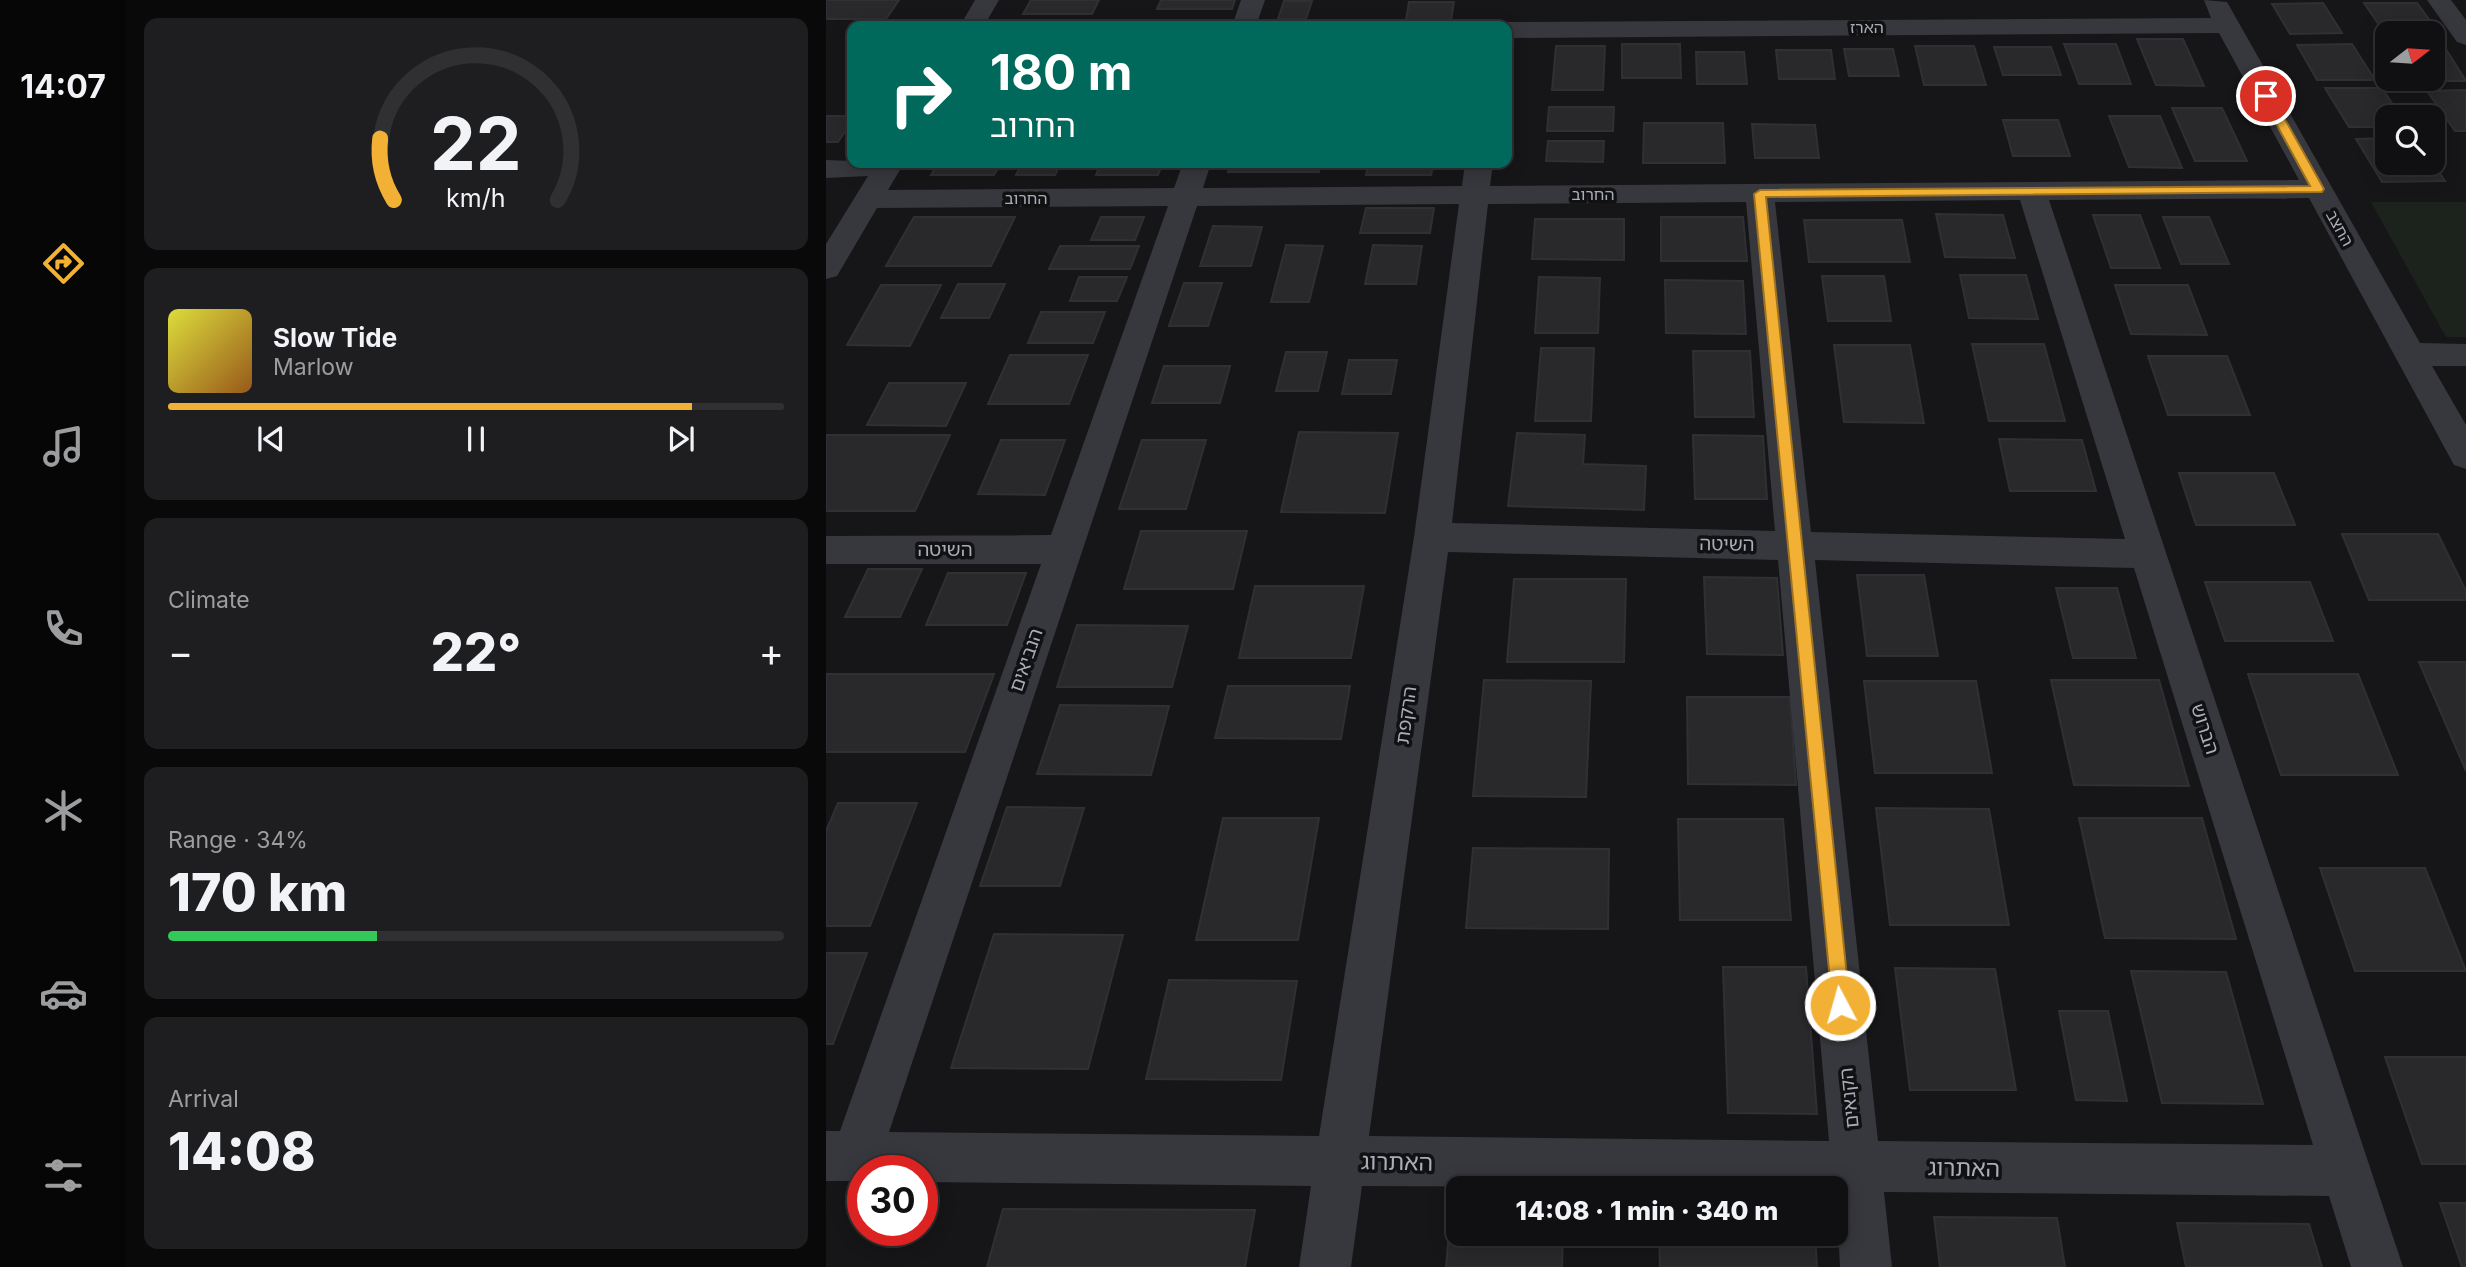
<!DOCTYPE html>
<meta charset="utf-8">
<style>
:root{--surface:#101012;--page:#1e1e20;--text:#f1f3f6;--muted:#9c9d9f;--line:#303032;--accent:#f2b134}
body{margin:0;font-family:Inter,"Noto Sans Hebrew",sans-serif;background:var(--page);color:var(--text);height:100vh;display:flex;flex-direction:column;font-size:26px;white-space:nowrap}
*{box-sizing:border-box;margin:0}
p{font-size:23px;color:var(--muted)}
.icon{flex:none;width:38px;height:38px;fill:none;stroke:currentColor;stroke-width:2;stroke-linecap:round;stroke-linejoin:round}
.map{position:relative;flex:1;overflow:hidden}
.drawer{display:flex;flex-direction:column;gap:18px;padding:18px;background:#09090a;width:700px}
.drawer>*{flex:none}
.guide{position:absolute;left:21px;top:21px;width:665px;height:147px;border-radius:14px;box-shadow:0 4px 18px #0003,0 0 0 2px var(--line);background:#00695c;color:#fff;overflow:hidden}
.needle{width:46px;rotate:73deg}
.buttons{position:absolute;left:1549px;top:21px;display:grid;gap:14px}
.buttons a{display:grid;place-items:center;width:70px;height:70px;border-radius:14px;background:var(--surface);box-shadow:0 4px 18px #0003,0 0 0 2px var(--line);font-size:35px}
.speed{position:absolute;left:21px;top:1155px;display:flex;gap:14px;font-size:35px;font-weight:700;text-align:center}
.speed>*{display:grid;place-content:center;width:91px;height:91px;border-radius:50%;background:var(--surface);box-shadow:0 4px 18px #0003,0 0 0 2px var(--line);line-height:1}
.speed .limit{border:10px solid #d22;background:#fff;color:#111}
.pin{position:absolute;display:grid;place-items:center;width:60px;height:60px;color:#fff;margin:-30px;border:4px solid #fff;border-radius:50%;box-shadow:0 2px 7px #0007}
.me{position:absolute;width:77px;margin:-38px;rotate:354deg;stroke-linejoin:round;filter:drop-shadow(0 0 5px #0008)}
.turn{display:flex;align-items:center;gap:24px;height:147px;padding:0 28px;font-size:32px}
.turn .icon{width:91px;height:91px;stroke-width:2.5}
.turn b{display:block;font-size:49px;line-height:60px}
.big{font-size:52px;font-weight:800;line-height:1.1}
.drawer .tile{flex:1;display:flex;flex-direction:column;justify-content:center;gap:10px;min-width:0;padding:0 24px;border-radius:14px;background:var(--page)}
.drawer .dial{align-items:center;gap:0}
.dial svg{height:182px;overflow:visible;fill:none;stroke:var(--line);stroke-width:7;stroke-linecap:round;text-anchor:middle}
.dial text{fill:var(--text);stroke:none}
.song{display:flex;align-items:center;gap:21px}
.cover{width:84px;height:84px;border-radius:10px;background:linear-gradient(135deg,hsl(60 70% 55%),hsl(30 70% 35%))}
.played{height:7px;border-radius:4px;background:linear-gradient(90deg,var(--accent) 85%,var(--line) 85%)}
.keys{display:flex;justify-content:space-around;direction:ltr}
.heat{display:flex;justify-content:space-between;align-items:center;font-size:38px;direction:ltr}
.charge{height:10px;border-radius:5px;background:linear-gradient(90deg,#34c759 34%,var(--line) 0)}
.trip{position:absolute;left:620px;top:1176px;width:402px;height:70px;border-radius:14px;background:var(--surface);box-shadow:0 4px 18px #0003,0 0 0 2px var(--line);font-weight:800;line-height:70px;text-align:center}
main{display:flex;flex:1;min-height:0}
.tabs{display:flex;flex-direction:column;width:126px;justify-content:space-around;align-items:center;background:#060607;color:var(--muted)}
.tabs .icon{width:49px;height:49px}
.tabs .active{color:var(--accent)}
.tabs b{font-size:32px;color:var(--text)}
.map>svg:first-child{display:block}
</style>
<main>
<nav class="tabs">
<b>14:07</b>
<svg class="icon active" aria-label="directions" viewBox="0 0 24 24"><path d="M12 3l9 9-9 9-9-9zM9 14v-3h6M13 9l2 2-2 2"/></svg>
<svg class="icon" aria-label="music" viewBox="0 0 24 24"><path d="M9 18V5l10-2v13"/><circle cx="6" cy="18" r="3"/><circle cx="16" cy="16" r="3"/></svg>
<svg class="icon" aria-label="phone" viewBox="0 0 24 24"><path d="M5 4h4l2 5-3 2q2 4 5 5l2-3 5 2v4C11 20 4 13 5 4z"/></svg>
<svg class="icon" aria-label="climate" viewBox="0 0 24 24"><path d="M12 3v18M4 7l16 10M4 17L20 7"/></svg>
<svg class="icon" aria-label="car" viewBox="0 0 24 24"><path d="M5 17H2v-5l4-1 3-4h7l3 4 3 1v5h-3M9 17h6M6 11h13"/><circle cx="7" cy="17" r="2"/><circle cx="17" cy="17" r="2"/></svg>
<svg class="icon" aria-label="filters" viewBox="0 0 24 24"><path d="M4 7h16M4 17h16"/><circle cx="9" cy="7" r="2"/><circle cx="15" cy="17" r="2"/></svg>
</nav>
<section class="drawer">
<div class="tile dial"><svg viewBox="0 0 100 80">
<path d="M14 69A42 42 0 1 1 86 69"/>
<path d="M14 69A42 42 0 0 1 8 42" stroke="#f2b134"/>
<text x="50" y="56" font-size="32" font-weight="700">22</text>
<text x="50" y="72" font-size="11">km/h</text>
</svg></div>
<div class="tile">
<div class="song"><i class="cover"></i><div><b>Slow Tide</b><p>Marlow</p></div></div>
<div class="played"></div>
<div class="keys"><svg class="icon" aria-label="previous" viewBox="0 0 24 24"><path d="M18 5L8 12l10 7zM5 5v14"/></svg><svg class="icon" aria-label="pause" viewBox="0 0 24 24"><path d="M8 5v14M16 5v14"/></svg><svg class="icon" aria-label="next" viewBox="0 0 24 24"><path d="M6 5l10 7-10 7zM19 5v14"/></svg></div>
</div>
<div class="tile"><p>Climate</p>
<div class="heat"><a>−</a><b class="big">22°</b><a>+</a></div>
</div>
<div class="tile"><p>Range · 34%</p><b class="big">170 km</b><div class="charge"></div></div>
<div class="tile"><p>Arrival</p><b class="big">14:08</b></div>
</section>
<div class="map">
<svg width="1640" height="1267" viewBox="0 0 1640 1267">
<rect width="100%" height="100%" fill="#161618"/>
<path fill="#1c231d" d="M1545,202H1640V337H1620Z"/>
<path fill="#29292c" stroke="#303034" stroke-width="2" d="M0,0H73L60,19H0Z
M205,0H273L266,14H197Z
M335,0H409L406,9H331Z
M458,1H486L480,19H452Z
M583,2H628L625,20H580Z
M1497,3L1516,33L1464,34L1446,4Z
M1538,3H1591L1614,34L1560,35Z
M324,23H391L390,26H323Z
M1311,39H1357L1378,86L1330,85Z
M796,44H854L855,78H796Z
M1238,44H1290L1305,84H1253Z
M1526,44L1549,80H1491L1471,45Z
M730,46H779L777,90H726Z
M1089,46H1148L1160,85H1098Z
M1618,46L1640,81H1590L1588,79H1606V47Z
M1168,47H1225L1235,75H1177Z
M1018,49H1067L1073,76H1023Z
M950,50H1005L1009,79H953Z
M870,52H918L921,84H871Z
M1499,88H1556L1575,117H1561V127H1523Z
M1640,90V131H1629L1601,91Z
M723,107H788L787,131H721Z
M1346,108H1396L1421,161H1369Z
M0,116H26V121L12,142H0Z
M1283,116H1334L1356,168L1303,167Z
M1177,120H1232L1244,156H1187Z
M818,123H897L899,163H817Z
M926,124L989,125L993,158H929Z
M1561,138V163L1606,161L1619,181L1556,182L1530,139Z
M722,141H778L777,162L720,161Z
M112,163H175L168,175H105Z
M196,163H235L229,175H190Z
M275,163H337L332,175H270Z
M405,163H495L493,172H402Z
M543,163H608L605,175H540Z
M540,208H608L604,233H534Z
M1110,214L1177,215L1189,258L1119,257Z
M1267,215H1314L1334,268H1285Z
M88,217H189L165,266H60Z
M275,217H318L309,240H265Z
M835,217H917L921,261H835Z
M1337,217H1383L1403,264H1355Z
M709,219H798V260L706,259Z
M978,220H1076L1084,262H983Z
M387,226L436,227L425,266H374Z
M460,245L497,246L483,302H445Z
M547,245L596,246L590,284H539Z
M234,246H313L304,269H223Z
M1134,275H1200L1212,319L1143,318Z
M996,276H1058L1065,321H1002Z
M253,277H301L291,301H244Z
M713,277L774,278L772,333H709Z
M839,280L917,281L920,334L840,333Z
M358,283H396L382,326H343Z
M132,284H179L163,318H115Z
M55,285H115L84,346L21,345Z
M1289,285H1362L1381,335L1305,334Z
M215,312H279L267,343H202Z
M1146,344H1218L1239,421H1163Z
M1008,345H1084L1098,423L1018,422Z
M715,348H768L765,421H709Z
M867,351H924L928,417H869Z
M460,352H501L492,391H450Z
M184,355H262L243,404H162Z
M1322,356H1401L1424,415H1342Z
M523,360H571L565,394H516Z
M338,366H404L394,403H326Z
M63,383H140L120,426L41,425Z
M473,432L572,433L559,513L455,512Z
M691,433L759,435L757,464L820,466L818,510L682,506Z
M0,435H124L89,511H0Z
M867,435L937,436L941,499H869Z
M1173,439L1256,440L1270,491H1184Z
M175,440H239L219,495L152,494Z
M316,440H380L360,509H293Z
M1353,473H1448L1469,525H1370Z
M315,531H421L407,589H298Z
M1516,534H1612L1640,591V600H1543Z
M42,569H96L74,617H19Z
M122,573H200L181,625H100Z
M1031,575H1098L1112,656H1041Z
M878,577L951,578L957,655L881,654Z
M688,579H800L798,662H681Z
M1379,582H1484L1507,641H1399Z
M429,586H538L525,658H413Z
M1230,588H1291L1310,658H1247Z
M251,625L362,626L346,687H231Z
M1593,662H1640V771Z
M0,674H168L139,752H0Z
M1422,674H1532L1572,775H1455Z
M658,680L765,681L760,797L647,796Z
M1225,680H1333L1363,786L1248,785Z
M1038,681H1150L1166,773H1049Z
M402,686H524L515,739L389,738Z
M861,697H964L970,785L862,784Z
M234,705L343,706L325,775L211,774Z
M12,803H91L44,926H0V831Z
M181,807L258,808L234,886H154Z
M1050,808L1163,809L1183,925H1064Z
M397,818H493L472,940H370Z
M1253,818H1376L1410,939L1279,938Z
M852,819H957L965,920H854Z
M647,848L783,849L782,929L640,928Z
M1494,868H1599L1640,971H1529Z
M168,934L297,935L262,1069L125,1068Z
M0,953H41L7,1044H0Z
M897,967H980L991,1114L902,1113Z
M1069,968L1169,969L1190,1090H1084Z
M1305,971L1400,972L1437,1104L1336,1103Z
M343,980L471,981L455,1080L320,1079Z
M1233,1011H1282L1301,1101L1250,1100Z
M1559,1057H1640V1164H1596Z
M1614,1203H1640V1267H1636Z
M177,1209L429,1210L419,1267H161Z
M1108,1217L1231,1218L1239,1267H1114Z
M624,1221H632V1234H737L736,1267H620Z
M1351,1223L1483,1224L1496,1267H1360Z
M833,1234H989L991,1267H834Z"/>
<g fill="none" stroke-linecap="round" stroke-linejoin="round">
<path fill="#37383d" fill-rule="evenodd" d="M149,0H173L158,26H134Z
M415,0H439L430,26H406Z
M1378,0L1401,2L1594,343L1640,344V366H1606L1640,425V469L1628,465L1483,198L1223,200L1577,1267H1525L1503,1196L1058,1192L1066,1267H1014L1010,1188L536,1186L525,1267H473L485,1186L96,1182V1171H37V1181H0V1131H14L215,564H0V536L225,535L342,206L51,208L11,276L0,279V244L42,176L0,178V160L78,163L62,190L348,188L357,163H385L377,188L636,186L639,163H667L664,186L1473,180L1393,33L681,38V26H671L681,22L1385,18ZM1194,200L1299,539L985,532L949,202ZM920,202L949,531L626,523L662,204ZM633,204L588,537L493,1136L63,1132L371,206ZM622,552L952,560L1003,1141L543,1136ZM989,560L1308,568L1487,1145L1052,1141Z
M1601,0H1625L1640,20V45L1631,42Z"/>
</g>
<path fill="#f2b134" stroke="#9d7322" stroke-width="2" d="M1437,93L1446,96L1498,189L1496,192L940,197L1024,1005L1021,1012L1014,1015L1007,1012L928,194L934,190L1484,186L1435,96Z"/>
<g text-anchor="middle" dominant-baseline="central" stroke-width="7" stroke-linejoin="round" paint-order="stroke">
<g font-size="16" fill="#a8adb8" stroke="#111113">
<text x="1041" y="27">הארז</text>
<text x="767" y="194">החרוב</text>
<text x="200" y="198">החרוב</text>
<text transform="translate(1514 228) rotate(61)">החצב</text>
</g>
<g font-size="19" fill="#a8adb8" stroke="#111113">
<text transform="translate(901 544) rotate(1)">השיטה</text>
<text x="119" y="549">השיטה</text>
<text transform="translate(200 660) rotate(-71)">הנביאים</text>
<text transform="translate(580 715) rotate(-82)">הרקפת</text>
<text transform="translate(1379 729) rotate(72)">הברוש</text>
<text transform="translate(1023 1098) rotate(-96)">הקנאים</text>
</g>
<g font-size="23" fill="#a8adb8" stroke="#111113">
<text transform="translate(571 1162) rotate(1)">האתרוג</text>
<text transform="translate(1138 1168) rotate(1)">האתרוג</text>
</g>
</g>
</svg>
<div class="buttons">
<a><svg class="needle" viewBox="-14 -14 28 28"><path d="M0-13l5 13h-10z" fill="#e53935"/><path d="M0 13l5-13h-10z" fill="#9c9d9f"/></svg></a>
<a><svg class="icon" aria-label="search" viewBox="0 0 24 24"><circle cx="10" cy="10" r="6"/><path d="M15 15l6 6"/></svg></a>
</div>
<div class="speed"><div class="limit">30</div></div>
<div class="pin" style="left:1440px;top:96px;background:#d93025"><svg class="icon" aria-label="arrive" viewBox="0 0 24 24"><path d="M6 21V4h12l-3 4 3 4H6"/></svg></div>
<svg class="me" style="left:1014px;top:1005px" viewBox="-20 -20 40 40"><circle r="17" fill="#f2b134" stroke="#fff" stroke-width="3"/><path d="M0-11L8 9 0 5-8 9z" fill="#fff"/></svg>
<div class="trip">14:08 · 1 min · 340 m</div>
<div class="guide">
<div class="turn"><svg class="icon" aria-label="right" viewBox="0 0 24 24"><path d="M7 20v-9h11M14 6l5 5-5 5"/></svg><div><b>180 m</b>החרוב</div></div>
</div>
</div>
</main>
